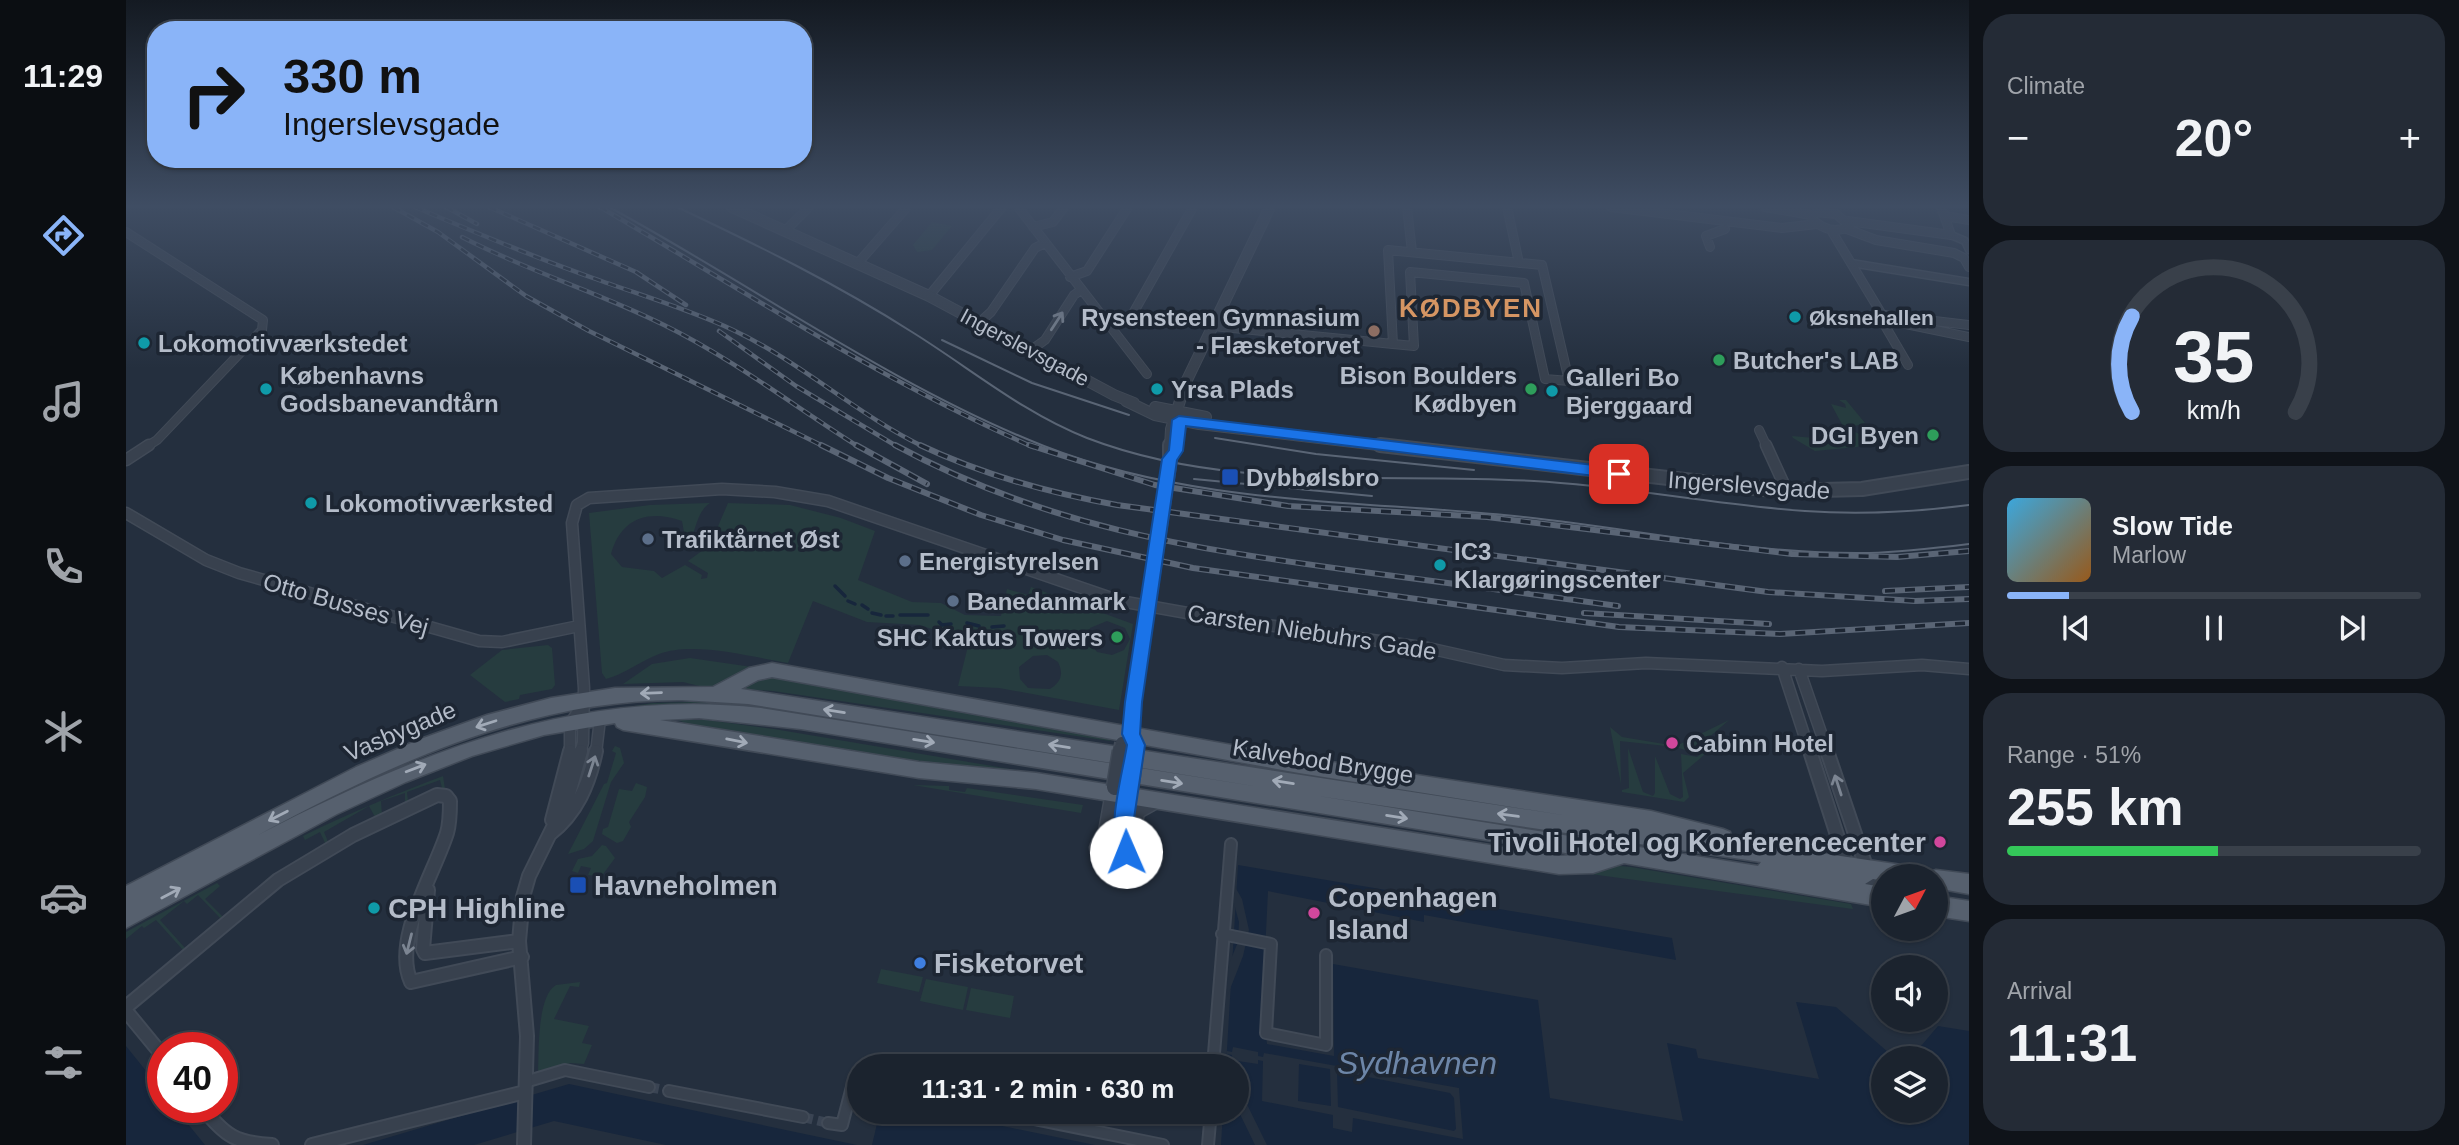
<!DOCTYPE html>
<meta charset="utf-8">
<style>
:root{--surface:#1b232e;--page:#242b36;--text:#f1f3f6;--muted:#a0a4aa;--line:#39404a;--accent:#8ab4f8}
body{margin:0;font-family:Helvetica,sans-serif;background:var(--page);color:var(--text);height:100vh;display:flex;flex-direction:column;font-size:26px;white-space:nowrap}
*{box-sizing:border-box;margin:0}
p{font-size:23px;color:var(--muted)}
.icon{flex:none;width:38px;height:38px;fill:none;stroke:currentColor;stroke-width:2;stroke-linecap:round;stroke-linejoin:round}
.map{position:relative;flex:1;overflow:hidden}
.sheet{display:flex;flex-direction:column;gap:14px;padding:14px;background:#0f1319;width:490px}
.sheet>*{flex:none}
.guide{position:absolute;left:21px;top:21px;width:665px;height:147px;border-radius:28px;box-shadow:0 2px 5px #0004,0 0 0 2px var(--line);background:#8ab4f8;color:#111;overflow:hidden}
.needle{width:46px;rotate:49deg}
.fabs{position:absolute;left:1745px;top:864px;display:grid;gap:14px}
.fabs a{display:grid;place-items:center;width:77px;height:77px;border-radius:50%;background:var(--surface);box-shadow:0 2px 5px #0004,0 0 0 2px var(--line);font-size:35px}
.speed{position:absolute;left:21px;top:1032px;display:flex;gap:14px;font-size:35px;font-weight:700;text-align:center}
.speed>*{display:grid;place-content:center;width:91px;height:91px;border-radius:50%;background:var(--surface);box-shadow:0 2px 5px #0004,0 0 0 2px var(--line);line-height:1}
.speed .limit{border:10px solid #d22;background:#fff;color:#111}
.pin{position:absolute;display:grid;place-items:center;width:60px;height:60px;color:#fff;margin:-30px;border-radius:14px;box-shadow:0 4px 10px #0006}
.me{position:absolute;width:77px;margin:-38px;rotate:359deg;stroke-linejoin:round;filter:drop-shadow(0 0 5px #0008)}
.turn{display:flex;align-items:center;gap:24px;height:147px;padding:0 21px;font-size:32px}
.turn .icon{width:91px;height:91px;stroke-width:2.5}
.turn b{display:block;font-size:49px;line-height:60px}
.big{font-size:52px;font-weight:700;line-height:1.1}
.sheet .widget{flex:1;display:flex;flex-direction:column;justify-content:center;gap:10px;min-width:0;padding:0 24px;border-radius:28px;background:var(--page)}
.sheet .dial{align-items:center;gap:0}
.dial svg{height:182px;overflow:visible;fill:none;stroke:var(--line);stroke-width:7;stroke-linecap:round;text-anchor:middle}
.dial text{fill:var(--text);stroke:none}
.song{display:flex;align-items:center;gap:21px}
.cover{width:84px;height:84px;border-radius:10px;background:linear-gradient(135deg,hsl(200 70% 55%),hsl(30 70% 35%))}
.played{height:7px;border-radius:4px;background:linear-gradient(90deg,var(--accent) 15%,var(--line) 15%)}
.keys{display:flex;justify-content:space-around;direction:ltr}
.heat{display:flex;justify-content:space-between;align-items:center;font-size:38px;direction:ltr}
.charge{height:10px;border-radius:5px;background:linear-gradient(90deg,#34c759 51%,var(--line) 0)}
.trip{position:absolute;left:721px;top:1054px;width:402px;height:70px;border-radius:35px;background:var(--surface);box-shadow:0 2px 5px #0004,0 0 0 2px var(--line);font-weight:700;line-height:70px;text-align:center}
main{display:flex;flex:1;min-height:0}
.dock{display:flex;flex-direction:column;width:126px;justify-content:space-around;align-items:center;background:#0b0e12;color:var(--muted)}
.dock .icon{width:49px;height:49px}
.dock .on{color:var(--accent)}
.dock b{font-size:32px;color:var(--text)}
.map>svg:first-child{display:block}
</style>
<main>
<nav class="dock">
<b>11:29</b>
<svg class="icon on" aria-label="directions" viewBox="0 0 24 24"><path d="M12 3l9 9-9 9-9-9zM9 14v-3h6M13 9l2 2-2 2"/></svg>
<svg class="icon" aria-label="music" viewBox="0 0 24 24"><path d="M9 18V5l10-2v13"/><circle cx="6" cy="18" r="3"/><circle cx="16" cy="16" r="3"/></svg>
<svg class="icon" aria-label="phone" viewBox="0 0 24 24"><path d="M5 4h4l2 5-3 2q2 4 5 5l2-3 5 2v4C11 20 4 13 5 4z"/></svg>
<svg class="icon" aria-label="climate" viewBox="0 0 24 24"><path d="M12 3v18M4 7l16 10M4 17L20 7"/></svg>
<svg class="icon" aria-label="car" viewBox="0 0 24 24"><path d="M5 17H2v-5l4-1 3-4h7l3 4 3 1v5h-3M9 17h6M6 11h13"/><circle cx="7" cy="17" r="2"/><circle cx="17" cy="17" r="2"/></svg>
<svg class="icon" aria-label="filters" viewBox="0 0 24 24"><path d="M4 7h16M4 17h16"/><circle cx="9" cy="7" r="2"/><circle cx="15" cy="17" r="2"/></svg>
</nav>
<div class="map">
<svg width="1843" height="1145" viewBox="0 0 1843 1145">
<rect width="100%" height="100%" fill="#242f3e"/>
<path fill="#263c3f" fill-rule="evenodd" d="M806,222L826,226L806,250L791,252L787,245Z
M1713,400H1720L1739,423L1722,428L1733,434L1738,443L1731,447L1689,451L1667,438L1666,436L1688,438L1690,443L1696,444L1695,439L1725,441L1705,404L1720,408L1719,404Z
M584,503C568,514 572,533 560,544L556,521C522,509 495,518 485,554L496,567L528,571L536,578L559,565L576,575L575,579L581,578L582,573L562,561L584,545L602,503L664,505L715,518L749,531L732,580L786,602L815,603L839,615L875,616L881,589L902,595L905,587L1007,624L993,710L873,688L832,686L843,642L794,625L741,622L687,601L662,663C625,657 568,641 533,654C514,661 499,674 480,679L476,673L463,513L524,505ZM981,621L999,628L1004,639L998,650L986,655L971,652L961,639L964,628ZM921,655L932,662C938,674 935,682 924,689L902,688L894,679L893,667L907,656Z
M422,645L426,648L429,685L426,689L394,695L393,699L379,702L344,675L376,650Z
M564,658L633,668L590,687L581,688L557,682L497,684L526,664Z
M640,675L913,726L985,736L984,741L647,691L614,689Z
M603,701L842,739V742L488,709L527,703Z
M552,720H581L648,729L890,770L813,767L569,727Z
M1603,720L1566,752L1549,747L1494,741L1495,784L1484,727L1496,737L1550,746Z
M1592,740L1600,741L1608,748L1591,744L1557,773L1563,797L1558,802L1496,792V790L1503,788L1502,748L1517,792L1527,796L1529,793V756L1544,794L1554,799L1557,797L1555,754L1571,757Z
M489,746L494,748L498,763L485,782L467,841L458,849L442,854L478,784L481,783L490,753L486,751Z
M317,776L319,789L306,794L316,788L314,780L281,792L282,801L292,799L270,807L279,802V793L255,801L256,815L233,827L249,817L243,806L198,832L203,844L200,845L194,832L179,840L177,836C223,813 270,794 317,776Z
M510,783L521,787L519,797L503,822L505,827L497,841L491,843L476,834L477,829L482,827L493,789L506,791Z
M787,785L823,786V790L839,792L841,788L957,805L955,813Z
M476,845L480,846L489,858L475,877L462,875L465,868L455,866L452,873L446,871L452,859L466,856Z
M1483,865L1505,867L1725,904L1727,909L1449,872Z
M91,883L94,886L79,899L97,917L108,910L86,929L95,919L72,895L61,904L58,901L34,920L59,948L72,941L48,960L57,950L30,920L18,928L16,926L0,939V932Z
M755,969L797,977L793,992L751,983Z
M800,979L842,987L837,1010L794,1001Z
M454,982L453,987L444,986L428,1019L463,1026L456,1043L466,1045L458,1064L445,1063L412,1072C413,1051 411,996 430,985Z
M845,988L888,996L884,1018L840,1010Z"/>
<path fill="#17263c" d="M1112,865L1546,938L1550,960L1298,915V922L1142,891L1135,1034L1140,1036L1141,1044L1208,1056L1207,964L1412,1000L1424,1098L1557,1121L1541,1043L1570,1049L1572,1058L1693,1079L1670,1002L1710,1007L1770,1059H1757V1111H1810V1059H1784L1812,1026L1843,1031V1145H1095L1097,1111H1111V1066H1100Z
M0,1046L37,1092V1108H49L79,1145H0Z
M443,1084L731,1145H540L428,1121L348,1145H237Z
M754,1111H803L969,1145H746Z"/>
<path fill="#242f3e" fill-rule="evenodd" d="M1108,885L1116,899L1123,930L1117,956L1101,997L1103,964L1112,942L1113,922L1107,900Z
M1107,1047L1132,1052V1056L1137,1057L1138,1053L1333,1088L1337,1139L1227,1118L1226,1132L1207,1128V1115L1136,1101L1137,1061L1132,1060V1064L1105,1060L1106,1055L1101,1054V1051L1106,1052ZM1173,1064L1204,1069L1205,1106L1172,1101ZM1211,1071L1324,1093L1328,1098L1330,1129L1328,1131L1212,1107Z
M1111,1084L1136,1135L1141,1145H1129L1111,1108Z"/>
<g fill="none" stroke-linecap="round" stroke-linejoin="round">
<path stroke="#17263c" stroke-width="3.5" d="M709,586L719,596
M722,601L729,604
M736,605L742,609
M746,613L755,615
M774,615H802
M760,616H767
M813,622L816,625L825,624
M841,623L853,626
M866,627L878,626"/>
<path stroke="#3a4453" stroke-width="10" stroke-dasharray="10 5" stroke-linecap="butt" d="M523,1087L543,1091
M677,1117L702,1123"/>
<defs>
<path id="pedestrian-far1" d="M1825,235L1839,241L1843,250
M1725,263L1843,282"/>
<path id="pedestrian" d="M1096,934L1145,944L1140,1033L1200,1045V955
M1087,1066L1105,844
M399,1082L439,1070L523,1087
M543,1091L677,1117
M869,1111L1037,1145
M702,1123L716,1125L727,1083L733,1084
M1082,1145L1085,1111"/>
<path id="minor-far2" d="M892,207L1021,374
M1281,207L1286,252
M1381,207L1393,263
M1485,207L1656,228L1691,224
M1639,207L1685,215
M1690,212L1710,214L1724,226C1710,234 1696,229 1685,218Z
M1819,216L1843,220
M1722,221L1825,235L1815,207
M907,227L927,222L938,207
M1721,229L1750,240L1828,253L1838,258L1843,267
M1705,230L1755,313L1775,323L1843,337
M659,231L683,207
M0,232L137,320L136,330L31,440L20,447
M1584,247L1580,236L1599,229
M1262,250L1416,265L1443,381L1419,379L1398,283L1284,272L1288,346L1267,344Z
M732,263L781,207
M944,277L961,271L1002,207
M803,296L876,207
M1758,315L1843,325
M1761,317L1758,324L1782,365
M853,323L865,312L909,248L919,243
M981,324L1005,317L1067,207
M1087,326L1267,344
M905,350L919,340L948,295L955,290
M1633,430L1641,447"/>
<path id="minor-far1" d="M1640,445L1661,491
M0,460L23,445
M0,513L80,560L113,573L353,641L376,642L453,626
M1656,667L1684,753
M1673,669L1702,753
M444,753V724L458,702
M454,753L457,743L458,688L446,523L451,505L463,498L596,489L649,492L702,501L994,601L1078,616L1302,648L1378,665L1436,668L1520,663L1696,671L1796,665L1843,669
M470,753L474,719"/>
<path id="minor" d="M1684,751L1721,866
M1701,751L1750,896
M426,820L444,751
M424,834C451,813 463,784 470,751
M302,890L297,949L299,953L393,941
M0,1007L152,880L227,835L311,795L320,796L324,801C324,812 324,823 321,833C308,874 266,940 285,982L396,957
M0,1011L37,1056
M77,1108C99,1136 110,1143 146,1145
M186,1145L399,1092
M398,1145L401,1036L393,941L397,897L403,876L442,797L455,751"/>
<path id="tertiary-far2" d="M606,207L803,296L988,395L1008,403
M1000,401L1029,415L1073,424L1269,447
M1029,407L1080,417
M1044,447L1045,429L1060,382L1144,207"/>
<path id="tertiary-far1" d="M1254,445L1655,491L1736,489L1843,472
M1044,459V445
M1008,702L1005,734L1008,742"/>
<path id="tertiary" d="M989,787L981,832L972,848L975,859L985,865L995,864C999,858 1001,802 1003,789
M1005,845L1010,811L1028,801"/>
<path id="primary" d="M646,663L1173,757L1525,811L1597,829L1604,832L1606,840L1796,868L1804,872L1810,870L1843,874V894L1810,888V877H1757V881L1747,879L1739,884L1757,887V907L1498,863L1467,873L1433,874L910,789L793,778L497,730L491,727L489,723L418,735L346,756L280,782L211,814L0,928V907L3,906L0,907V886L230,767L292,740L361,715L425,698L489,688L587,687L623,668ZM646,677L1173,773L1443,816L615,689L632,680ZM556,700L622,704L1134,787L635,708C448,688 294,752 132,835C265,764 402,699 556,700ZM573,718L675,729L1452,855L1433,856L910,773L793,762L534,720ZM1192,796L1635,862L1632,866Z
M1810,896L1843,901V921L1810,916Z"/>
</defs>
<use href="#pedestrian-far1" stroke="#414a57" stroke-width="9"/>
<use href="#pedestrian" stroke="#414a57" stroke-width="14"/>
<use href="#minor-far2" stroke="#414a57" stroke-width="10"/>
<use href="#minor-far1" stroke="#414a57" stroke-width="13"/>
<use href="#minor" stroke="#414a57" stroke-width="16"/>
<use href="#tertiary-far2" stroke="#414a57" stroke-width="12"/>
<use href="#tertiary-far1" stroke="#414a57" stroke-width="16"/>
<use href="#tertiary" stroke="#414a57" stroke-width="19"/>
<use href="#primary" stroke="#414a57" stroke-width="3"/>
<use href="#pedestrian-far1" stroke="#38414e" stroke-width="6"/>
<use href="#pedestrian" stroke="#38414e" stroke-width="10"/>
<use href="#minor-far2" stroke="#38414e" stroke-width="8"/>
<use href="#minor-far1" stroke="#38414e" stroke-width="10"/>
<use href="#minor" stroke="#38414e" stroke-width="12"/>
<use href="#tertiary-far2" stroke="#38414e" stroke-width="10"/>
<use href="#tertiary-far1" stroke="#38414e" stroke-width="12"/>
<use href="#tertiary" stroke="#38414e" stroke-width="16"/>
<use href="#primary" fill="#56606e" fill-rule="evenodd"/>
<path stroke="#5a6575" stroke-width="2" d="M483,207C625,284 768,387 918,446C1065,504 1223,500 1378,515C1499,526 1620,555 1743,553C1776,552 1810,548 1843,544
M551,207C631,245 711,284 786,332C844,368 897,413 961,438C1104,493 1259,472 1408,481C1499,486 1588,505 1679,511C1734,515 1789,512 1843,505
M816,340L906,383L1003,415
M1089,438L1190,454L1348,470
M1068,479L1246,496"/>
<defs>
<path id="rail-far1" d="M267,207L312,232L400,296L463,331L699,447
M289,207C348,232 407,257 467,278C514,295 562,309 607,330C675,362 730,414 798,447
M320,207L351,224
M363,207L510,272L560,305
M474,207C616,290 756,381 907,447
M336,237C401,271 472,292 538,325C607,359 668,406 733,447
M593,331L670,386L772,447"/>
<path id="rail" d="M695,445L762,478L855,515L937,540L1067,568L1493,627L1654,634L1843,623
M730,445L801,484
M769,445C921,527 1061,548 1230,571C1317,582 1405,594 1492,606
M794,445C857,475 923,493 991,505L1642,592L1789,601L1843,599
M903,445L1029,485L1162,506L1361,517L1666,554L1771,557L1843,551
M1759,591L1843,587
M1458,613L1643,624"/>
</defs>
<use href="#rail-far1" stroke="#5a6575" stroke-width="4.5"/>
<use href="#rail" stroke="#5a6575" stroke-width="6"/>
<use href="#rail-far1" stroke="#1d2633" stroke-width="2.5" stroke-dasharray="8" stroke-linecap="butt"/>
<use href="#rail" stroke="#1d2633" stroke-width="3.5" stroke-dasharray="10" stroke-linecap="butt"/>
<defs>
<path id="tertiary-bridge-far1" d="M1008,702L1044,459
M994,753L996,743
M1009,753L1010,745"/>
<path id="tertiary-bridge" d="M989,787L995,751
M1004,789L1009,751"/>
</defs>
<use href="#tertiary-bridge-far1" stroke="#414a57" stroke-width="16" stroke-linecap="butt"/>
<use href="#tertiary-bridge" stroke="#414a57" stroke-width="19" stroke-linecap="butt"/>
<use href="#tertiary-bridge-far1" stroke="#38414e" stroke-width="12"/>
<use href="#tertiary-bridge" stroke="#38414e" stroke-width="16"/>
</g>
<defs><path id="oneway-shaft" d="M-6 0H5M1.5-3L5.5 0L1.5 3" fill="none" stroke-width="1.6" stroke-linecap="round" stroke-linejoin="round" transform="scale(1.75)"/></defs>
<g stroke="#7c8592">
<use href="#oneway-shaft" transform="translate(931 321) rotate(-57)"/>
<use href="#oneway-shaft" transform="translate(466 766) rotate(-72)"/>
<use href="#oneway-shaft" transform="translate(1712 785) rotate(-108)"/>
<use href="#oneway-shaft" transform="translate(283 944) rotate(104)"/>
</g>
<g stroke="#a1aab7">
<use href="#oneway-shaft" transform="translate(525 693) rotate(178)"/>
<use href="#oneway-shaft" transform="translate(708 711) rotate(-171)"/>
<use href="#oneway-shaft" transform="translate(360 724) rotate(162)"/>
<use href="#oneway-shaft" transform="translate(611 741) rotate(11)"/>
<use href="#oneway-shaft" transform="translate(798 741) rotate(9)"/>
<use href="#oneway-shaft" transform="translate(933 746) rotate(-171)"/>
<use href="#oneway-shaft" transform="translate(290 768) rotate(-21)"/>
<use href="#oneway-shaft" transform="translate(1046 782) rotate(9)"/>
<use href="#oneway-shaft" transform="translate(1157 782) rotate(-171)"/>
<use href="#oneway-shaft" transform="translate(1382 815) rotate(-172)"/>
<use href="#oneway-shaft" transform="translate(152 816) rotate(153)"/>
<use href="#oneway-shaft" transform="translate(1271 817) rotate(9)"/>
<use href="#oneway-shaft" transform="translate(45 893) rotate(-28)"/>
</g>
<linearGradient id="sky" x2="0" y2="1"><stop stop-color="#141a22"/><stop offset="0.56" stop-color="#3f4d63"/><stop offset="1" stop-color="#3f4d63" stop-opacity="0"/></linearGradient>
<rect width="1843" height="368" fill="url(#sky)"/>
<path fill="#1a73e8" stroke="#114b97" stroke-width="2" d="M1053,416L1493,468L1500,474L1493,479L1060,426L1057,451L1051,460L1016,702L1014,734L1019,745L1007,825L1009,852L1007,858L1000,861L993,858C980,830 996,776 1001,745L996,734L999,702L1036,459L1043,450L1046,420Z"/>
<g fill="#0f9aa8" stroke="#1d2633" stroke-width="2.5">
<circle cx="1669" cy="317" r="7"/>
<circle cx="18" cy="343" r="7"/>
<circle cx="140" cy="389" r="7"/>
<circle cx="1031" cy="389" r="7"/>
<circle cx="1426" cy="391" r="7"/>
<circle cx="185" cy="503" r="7"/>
<circle cx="1314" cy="565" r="7"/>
<circle cx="248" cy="908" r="7"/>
</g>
<circle fill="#8d6e63" stroke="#1d2633" stroke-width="2.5" cx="1248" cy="331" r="7"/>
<g fill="#2e9e5b" stroke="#1d2633" stroke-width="2.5">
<circle cx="1593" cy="360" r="7"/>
<circle cx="1405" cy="389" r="7"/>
<circle cx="1807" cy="435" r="7"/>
<circle cx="991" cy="637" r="7"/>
</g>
<g fill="#1a4fb4" stroke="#1d2633" stroke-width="2.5">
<rect x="1095" y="468" width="18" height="18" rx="3.5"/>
<rect x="443" y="876" width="18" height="18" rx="3.5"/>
</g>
<g fill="#5c6f8a" stroke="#1d2633" stroke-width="2.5">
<circle cx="522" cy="539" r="7"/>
<circle cx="779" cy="561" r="7"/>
<circle cx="827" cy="601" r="7"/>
</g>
<g fill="#d1479c" stroke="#1d2633" stroke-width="2.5">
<circle cx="1546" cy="743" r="7"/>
<circle cx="1814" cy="842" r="7"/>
<circle cx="1188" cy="913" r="7"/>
</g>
<circle fill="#3f7fe0" stroke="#1d2633" stroke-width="2.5" cx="794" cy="963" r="7"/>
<g text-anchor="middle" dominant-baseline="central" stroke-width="7" stroke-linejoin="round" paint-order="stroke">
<g font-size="21" font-weight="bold" fill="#b4bcc9" stroke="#1d2633" text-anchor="start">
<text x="1683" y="317">Øksnehallen</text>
</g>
<g font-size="21" fill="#b4bcc9" stroke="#1d2633">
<text transform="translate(899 347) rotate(28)">Ingerslevsgade</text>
</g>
<g font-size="24" font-weight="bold" fill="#b4bcc9" stroke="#1d2633" text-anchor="start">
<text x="1234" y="317" text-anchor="end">Rysensteen Gymnasium<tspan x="1234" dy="28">- Flæsketorvet</tspan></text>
<text x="32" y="343">Lokomotivværkstedet</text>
<text x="1607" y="360">Butcher's LAB</text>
<text x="154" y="375">Københavns<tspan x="154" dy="28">Godsbanevandtårn</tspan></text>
<text x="1391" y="375" text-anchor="end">Bison Boulders<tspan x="1391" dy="28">Kødbyen</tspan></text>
<text x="1440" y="377">Galleri Bo<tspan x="1440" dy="28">Bjerggaard</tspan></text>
<text x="1045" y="389">Yrsa Plads</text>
<text x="1793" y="435" text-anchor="end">DGI Byen</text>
<text x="1120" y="477">Dybbølsbro</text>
<text x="199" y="503">Lokomotivværksted</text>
<text x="536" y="539">Trafiktårnet Øst</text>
<text x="1328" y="551">IC3<tspan x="1328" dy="28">Klargøringscenter</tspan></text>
<text x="793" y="561">Energistyrelsen</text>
<text x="841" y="601">Banedanmark</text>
<text x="977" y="637" text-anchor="end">SHC Kaktus Towers</text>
<text x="1560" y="743">Cabinn Hotel</text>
</g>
<g font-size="24" fill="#b4bcc9" stroke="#1d2633">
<text transform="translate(1623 485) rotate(4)">Ingerslevsgade</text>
<text transform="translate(220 604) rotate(16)">Otto Busses Vej</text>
<text transform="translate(1186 632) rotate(9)">Carsten Niebuhrs Gade</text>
<text transform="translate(274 731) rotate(-23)">Vasbygade</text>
<text transform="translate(1197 761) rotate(9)">Kalvebod Brygge</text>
</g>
<g font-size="26" font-weight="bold" letter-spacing="2" fill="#d59563" stroke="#1d2633">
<text x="1345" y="308">KØDBYEN</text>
</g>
<g font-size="28" font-weight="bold" fill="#b4bcc9" stroke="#1d2633" text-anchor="start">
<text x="1800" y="842" text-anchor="end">Tivoli Hotel og Konferencecenter</text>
<text x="468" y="885">Havneholmen</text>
<text x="1202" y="897">Copenhagen<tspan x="1202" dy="32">Island</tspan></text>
<text x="262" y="908">CPH Highline</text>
<text x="808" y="963">Fisketorvet</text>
</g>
<g font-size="32" font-style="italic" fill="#6d86a8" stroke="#1d2633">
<text x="1291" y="1063">Sydhavnen</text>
</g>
</g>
</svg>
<div class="fabs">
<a><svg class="needle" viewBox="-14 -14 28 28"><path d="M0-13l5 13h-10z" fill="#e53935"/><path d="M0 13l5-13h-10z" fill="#a0a4aa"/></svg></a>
<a><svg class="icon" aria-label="sound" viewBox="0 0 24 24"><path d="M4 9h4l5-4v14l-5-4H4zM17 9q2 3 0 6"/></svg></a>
<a><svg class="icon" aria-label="layers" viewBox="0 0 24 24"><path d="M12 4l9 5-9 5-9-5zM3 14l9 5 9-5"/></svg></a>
</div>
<div class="speed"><div class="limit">40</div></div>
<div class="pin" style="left:1493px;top:474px;background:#d93025"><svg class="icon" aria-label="arrive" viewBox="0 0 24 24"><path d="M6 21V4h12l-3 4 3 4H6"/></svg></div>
<svg class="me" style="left:1000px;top:852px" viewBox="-20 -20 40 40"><circle r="19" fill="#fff"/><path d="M0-13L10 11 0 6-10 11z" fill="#1a73e8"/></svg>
<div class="trip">11:31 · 2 min · 630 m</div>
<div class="guide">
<div class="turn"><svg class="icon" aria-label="right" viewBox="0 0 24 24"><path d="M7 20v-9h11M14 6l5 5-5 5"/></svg><div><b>330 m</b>Ingerslevsgade</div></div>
</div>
</div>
<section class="sheet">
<div class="widget"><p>Climate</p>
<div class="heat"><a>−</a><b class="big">20°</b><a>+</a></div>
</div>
<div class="widget dial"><svg viewBox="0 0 100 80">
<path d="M14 69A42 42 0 1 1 86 69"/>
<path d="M14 69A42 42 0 0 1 14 27" stroke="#8ab4f8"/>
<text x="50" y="56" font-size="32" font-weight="700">35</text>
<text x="50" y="72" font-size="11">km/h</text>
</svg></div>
<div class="widget">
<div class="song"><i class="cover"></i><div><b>Slow Tide</b><p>Marlow</p></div></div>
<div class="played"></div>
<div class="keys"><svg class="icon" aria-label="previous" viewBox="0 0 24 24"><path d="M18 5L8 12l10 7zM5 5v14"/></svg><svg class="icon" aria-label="pause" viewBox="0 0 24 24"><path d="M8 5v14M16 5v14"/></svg><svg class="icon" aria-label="next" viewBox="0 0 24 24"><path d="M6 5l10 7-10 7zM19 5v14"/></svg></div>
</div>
<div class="widget"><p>Range · 51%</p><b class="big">255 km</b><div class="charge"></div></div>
<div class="widget"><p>Arrival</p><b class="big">11:31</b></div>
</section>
</main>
